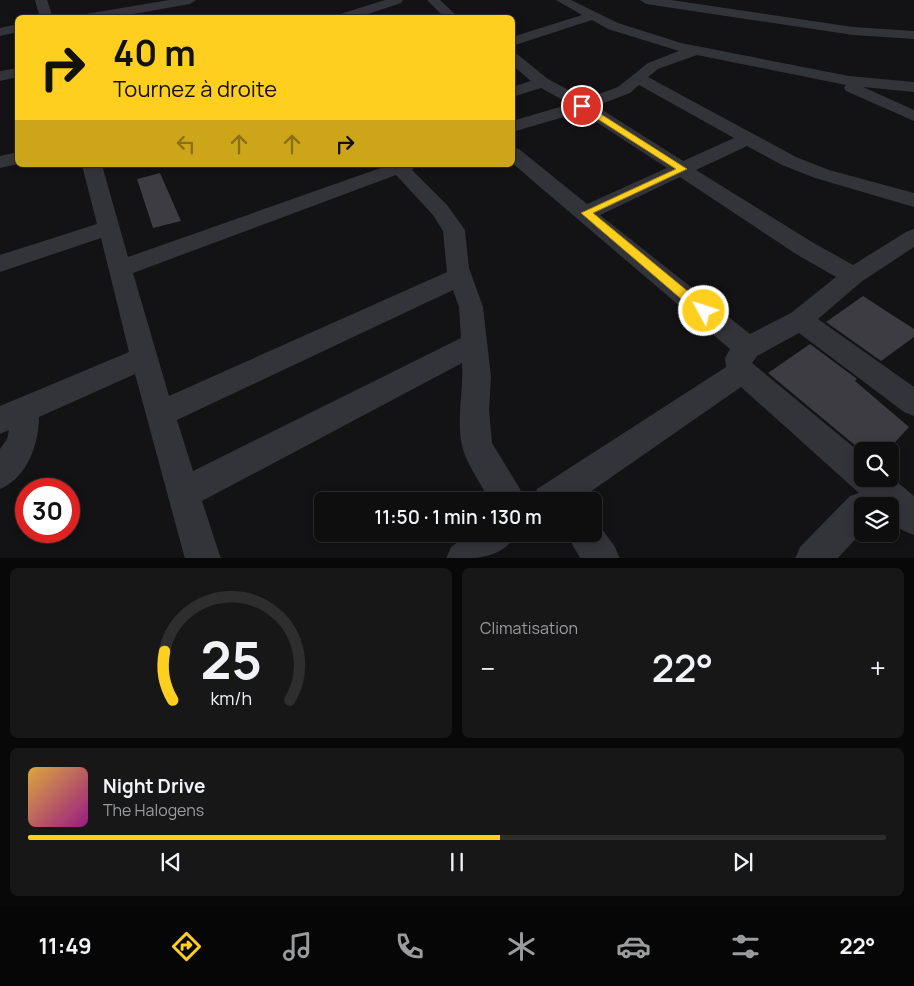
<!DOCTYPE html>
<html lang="fr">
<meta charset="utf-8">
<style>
:root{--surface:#0e0e0f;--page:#171718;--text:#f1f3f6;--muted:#9b9c9e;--line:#2e2e2f;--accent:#ffcf20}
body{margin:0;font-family:Manrope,sans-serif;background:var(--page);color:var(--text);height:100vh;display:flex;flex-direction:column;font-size:19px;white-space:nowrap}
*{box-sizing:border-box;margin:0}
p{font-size:16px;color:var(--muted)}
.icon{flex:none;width:28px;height:28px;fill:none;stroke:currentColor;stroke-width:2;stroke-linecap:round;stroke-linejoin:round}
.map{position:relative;height:558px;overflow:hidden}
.details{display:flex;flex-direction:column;gap:10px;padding:10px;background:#080808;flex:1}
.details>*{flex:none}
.guide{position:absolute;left:15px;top:15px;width:500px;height:152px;border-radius:8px;box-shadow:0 2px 8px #0003,0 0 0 1px var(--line);background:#ffcf20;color:#111;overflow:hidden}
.tools{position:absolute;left:854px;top:442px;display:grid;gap:10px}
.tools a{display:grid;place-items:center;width:45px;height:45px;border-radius:8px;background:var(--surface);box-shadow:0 2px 8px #0003,0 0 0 1px var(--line);font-size:25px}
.speed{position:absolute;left:15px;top:478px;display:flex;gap:10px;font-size:25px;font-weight:700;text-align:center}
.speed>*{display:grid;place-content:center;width:65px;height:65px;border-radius:50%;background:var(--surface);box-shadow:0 2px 8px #0003,0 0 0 1px var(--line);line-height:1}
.speed .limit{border:8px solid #d22;background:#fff;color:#111}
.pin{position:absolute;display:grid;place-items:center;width:42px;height:42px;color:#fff;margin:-21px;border:2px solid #fff;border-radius:50%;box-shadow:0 1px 5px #0007}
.me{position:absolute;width:55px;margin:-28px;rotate:310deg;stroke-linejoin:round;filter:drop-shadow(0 0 4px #0008)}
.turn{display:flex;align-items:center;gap:18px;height:105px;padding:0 15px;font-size:22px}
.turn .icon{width:65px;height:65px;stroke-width:2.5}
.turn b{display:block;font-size:35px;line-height:42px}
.lanes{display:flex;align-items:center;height:48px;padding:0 15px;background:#0003;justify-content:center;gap:25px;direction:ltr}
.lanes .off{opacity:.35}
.big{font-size:38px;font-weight:600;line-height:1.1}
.details .tile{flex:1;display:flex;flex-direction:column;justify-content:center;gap:8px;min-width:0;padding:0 18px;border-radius:8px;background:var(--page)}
.details .dial{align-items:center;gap:0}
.dial svg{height:130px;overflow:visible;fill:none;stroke:var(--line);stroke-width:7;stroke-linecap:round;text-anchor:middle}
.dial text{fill:var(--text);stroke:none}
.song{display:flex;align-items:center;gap:15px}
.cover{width:60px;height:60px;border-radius:8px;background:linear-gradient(135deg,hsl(40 70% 55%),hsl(310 70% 35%))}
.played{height:5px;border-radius:2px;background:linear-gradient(90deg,var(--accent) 55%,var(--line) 55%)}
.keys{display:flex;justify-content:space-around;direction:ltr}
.heat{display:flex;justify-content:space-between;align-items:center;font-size:28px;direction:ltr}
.details .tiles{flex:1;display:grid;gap:10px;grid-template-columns:1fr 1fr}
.tile:last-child{grid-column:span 2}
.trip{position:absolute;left:314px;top:492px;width:288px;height:50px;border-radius:8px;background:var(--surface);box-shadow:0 2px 8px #0003,0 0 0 1px var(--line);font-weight:600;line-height:50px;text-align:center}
.menu{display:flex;height:80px;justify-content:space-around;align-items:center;background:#060606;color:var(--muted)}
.menu .icon{width:35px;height:35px}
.menu .current{color:var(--accent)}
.menu b{font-size:22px;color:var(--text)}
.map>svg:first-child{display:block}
</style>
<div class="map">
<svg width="914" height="559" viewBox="0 0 914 559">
<rect width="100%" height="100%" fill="#131214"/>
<path fill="#3c3c42" d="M160,173L181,221L153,228L137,179Z
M863,296L914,329V337L881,361L826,322Z
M810,344L857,379L855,381L909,427L887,451H862L768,373Z"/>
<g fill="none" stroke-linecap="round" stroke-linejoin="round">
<path fill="#33333a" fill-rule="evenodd" d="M35,0H47L53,18H40Z
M169,0H196L190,4L111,18H80L86,14Z
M385,0H403L401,3L356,18H336L337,15Z
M427,0H440L459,18H445Z
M556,0H571L618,23L681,43L849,76L914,82V92L863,87L914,110V121L846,91L844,88L846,85L697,55L658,69L648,77L796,157L829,170L914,193V207L815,178L782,165L747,146L696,170L812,242L853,265L906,232L914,229V247L861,282L818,319L914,387V416L904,412L799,333L757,356L752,363L862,454V479H890V476L914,496V535L902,530L890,519V506H862V532L837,559H795L800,547L850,496L859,493L741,387L577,501H533L537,489L726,367L725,358L730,349L512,163V148L519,149L587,204L667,168L581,112L512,132V121L570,104L541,88L512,97V87L531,81L512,65V53L517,54L548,79L585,99L618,87L648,63L679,51L608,29L592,20L512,46V37L582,15ZM639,85L734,138L683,161L596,106L630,93ZM680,177L796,254L836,277L791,313L750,334L600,215Z
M640,0H671L853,27L914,31V39L853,35L646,4Z
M18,24V32L0,36V28Z
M18,68V77L0,81V71Z
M18,152V164L0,168V156Z
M82,165H102L128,257L389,165H417L412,170L447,205L465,230L469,268L483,307L491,377L489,410L492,443L520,489L524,501H490C482,485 465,462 462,445C456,418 464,390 462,363L202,501L221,559H185L135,374L39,417C39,444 27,478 0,489V449L7,439L9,430L0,434V406L129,352L101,238L0,272V255L97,224ZM396,175L433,215L443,231L447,272L169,396L133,273ZM453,290L459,307L461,338L193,471L177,420Z
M592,520L597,522L615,547L620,559H581L573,546L568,534H592Z
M469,534H516C503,559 475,559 446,559L451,547Z"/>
</g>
<path fill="#ffcf20" stroke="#a68715" d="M579,104H585L687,169L593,213L708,308L710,311L708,315H700L581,213L676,169L579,107Z"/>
</svg>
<div class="tools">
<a><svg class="icon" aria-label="search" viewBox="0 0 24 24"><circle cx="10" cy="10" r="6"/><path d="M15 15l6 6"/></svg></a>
<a><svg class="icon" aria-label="layers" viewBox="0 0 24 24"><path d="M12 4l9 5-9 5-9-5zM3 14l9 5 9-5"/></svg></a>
</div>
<div class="speed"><div class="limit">30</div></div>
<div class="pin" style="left:582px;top:106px;background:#d93025"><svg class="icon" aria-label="arrive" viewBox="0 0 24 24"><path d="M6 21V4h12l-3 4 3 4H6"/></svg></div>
<svg class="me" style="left:704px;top:311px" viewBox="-20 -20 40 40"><circle r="17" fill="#ffcf20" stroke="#fff" stroke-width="3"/><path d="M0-11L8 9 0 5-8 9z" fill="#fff"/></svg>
<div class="trip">11:50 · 1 min · 130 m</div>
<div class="guide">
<div class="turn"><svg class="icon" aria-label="right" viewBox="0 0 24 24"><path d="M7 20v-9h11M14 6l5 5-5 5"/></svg><div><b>40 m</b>Tournez à droite</div></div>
<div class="lanes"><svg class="icon off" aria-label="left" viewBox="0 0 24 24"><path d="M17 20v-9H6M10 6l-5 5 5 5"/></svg><svg class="icon off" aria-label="ahead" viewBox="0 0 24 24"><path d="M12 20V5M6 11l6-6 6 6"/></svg><svg class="icon off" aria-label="ahead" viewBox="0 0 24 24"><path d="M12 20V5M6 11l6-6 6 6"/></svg><svg class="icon" aria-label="right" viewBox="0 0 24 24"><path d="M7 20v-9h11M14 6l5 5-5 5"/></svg></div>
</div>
</div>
<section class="details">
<div class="tiles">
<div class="tile dial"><svg viewBox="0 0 100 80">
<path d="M14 69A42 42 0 1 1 86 69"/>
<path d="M14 69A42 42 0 0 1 9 39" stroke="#ffcf20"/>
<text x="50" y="56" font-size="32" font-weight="700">25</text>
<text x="50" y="72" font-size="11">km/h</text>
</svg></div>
<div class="tile"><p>Climatisation</p>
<div class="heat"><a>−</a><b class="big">22°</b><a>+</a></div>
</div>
<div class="tile">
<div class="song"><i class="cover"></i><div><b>Night Drive</b><p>The Halogens</p></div></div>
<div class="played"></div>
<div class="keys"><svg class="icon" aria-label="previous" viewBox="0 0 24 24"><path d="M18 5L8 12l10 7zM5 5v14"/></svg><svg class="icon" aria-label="pause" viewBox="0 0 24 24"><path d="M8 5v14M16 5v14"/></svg><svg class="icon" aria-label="next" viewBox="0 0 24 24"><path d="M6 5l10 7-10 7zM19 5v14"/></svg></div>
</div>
</div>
</section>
<nav class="menu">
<b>11:49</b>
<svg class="icon current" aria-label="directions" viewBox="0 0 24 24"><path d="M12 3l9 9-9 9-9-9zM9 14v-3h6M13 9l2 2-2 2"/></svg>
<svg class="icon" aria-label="music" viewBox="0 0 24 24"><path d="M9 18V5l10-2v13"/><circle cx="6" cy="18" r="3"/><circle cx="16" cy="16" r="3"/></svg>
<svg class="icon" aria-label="phone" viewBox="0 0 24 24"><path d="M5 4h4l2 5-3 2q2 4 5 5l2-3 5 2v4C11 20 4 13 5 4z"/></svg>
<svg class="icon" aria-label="climate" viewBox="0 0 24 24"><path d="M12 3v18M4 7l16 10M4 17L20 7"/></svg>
<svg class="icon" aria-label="car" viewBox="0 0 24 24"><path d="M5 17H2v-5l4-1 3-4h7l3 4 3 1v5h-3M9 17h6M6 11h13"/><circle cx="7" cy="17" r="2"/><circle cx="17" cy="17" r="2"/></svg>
<svg class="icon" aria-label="filters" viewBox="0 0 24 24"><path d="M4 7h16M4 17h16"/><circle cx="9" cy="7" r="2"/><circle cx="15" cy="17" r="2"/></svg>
<b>22°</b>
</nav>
